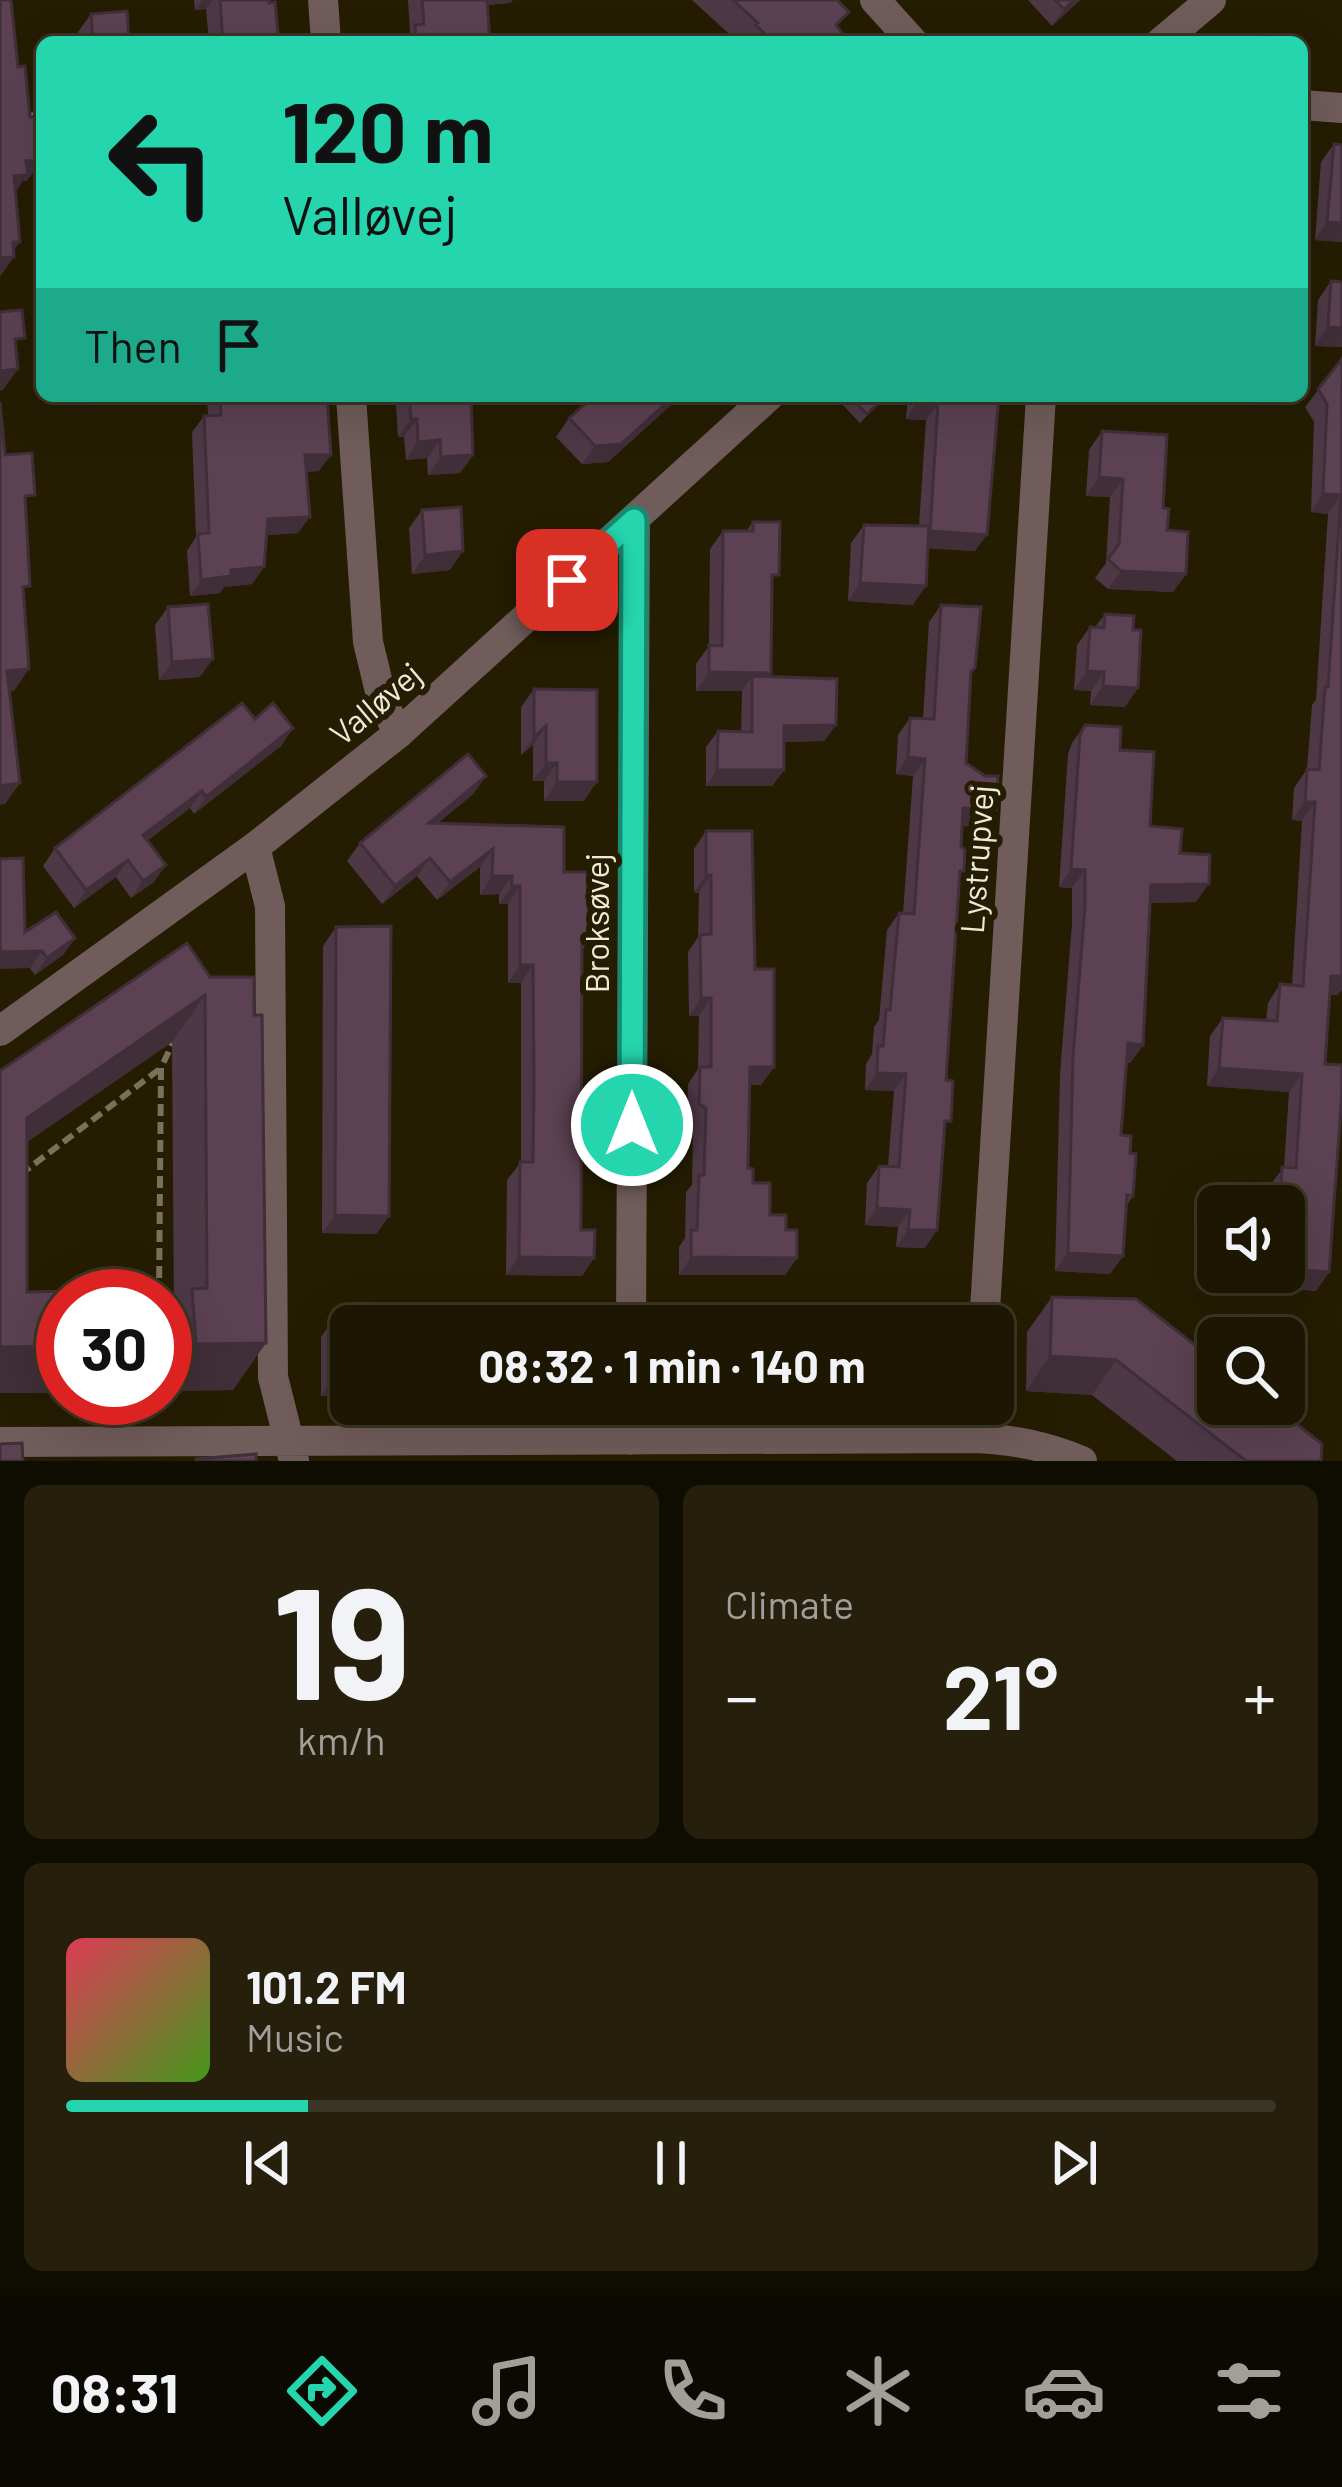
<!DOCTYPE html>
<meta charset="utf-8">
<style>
:root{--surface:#1c1602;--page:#251f0c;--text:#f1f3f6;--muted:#a09f99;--line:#3a3524;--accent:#24d5ae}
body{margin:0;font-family:Barlow,sans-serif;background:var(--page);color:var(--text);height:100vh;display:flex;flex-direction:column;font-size:45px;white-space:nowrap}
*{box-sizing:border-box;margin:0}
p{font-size:39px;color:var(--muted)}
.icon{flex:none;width:66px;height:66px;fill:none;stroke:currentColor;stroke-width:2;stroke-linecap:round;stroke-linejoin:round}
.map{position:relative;height:1461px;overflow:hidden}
.panel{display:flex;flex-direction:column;gap:24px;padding:24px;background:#0f0c01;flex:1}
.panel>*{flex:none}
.banner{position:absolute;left:36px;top:36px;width:1272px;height:366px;border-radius:18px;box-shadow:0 12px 48px #0002,0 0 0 3px var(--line);background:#24d5ae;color:#111;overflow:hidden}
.tools{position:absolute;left:1197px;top:1185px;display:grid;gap:24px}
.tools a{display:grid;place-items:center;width:108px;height:108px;border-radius:18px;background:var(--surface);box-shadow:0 12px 48px #0002,0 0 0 3px var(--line);font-size:60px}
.speed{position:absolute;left:36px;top:1269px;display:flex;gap:24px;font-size:60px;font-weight:700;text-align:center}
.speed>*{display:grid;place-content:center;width:156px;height:156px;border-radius:50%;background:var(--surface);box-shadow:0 12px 48px #0002,0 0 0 3px var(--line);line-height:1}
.speed .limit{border:18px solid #d22;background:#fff;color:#111}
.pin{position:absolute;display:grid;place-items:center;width:102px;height:102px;color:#fff;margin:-51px;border-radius:24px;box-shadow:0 6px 18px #0006}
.me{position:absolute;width:132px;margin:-66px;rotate:0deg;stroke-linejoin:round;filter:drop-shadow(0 0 9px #0008)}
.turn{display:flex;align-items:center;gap:42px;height:252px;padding:0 48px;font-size:54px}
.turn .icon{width:156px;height:156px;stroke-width:2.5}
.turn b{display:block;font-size:84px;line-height:102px}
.then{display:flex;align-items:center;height:114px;padding:0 48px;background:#0003;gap:24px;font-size:45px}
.big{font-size:90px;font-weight:700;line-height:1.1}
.panel .tile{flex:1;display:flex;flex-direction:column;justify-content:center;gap:18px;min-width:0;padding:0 42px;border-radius:18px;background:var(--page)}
.panel .dial{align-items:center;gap:0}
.dial b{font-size:156px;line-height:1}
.song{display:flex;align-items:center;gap:36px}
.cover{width:144px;height:144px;border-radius:18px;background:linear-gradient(135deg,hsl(350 70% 55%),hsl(100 70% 35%))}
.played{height:12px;border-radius:6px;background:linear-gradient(90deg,var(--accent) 20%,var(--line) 20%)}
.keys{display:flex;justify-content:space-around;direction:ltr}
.heat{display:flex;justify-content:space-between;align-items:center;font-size:66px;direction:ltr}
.panel .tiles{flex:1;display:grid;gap:24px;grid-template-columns:1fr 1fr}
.tile:last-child{grid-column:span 2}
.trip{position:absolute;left:330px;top:1305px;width:684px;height:120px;border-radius:18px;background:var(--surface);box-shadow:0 12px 48px #0002,0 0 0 3px var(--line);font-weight:700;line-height:120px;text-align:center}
.tab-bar{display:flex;height:192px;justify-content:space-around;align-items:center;background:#0b0901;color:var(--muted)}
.tab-bar .icon{width:84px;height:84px}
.tab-bar .current{color:var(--accent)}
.tab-bar b{font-size:54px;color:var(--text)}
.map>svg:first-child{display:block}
</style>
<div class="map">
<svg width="1342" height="1461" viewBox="0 0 1342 1461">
<rect width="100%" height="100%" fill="#251d02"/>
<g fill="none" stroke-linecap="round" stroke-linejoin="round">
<path stroke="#78715b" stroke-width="6" stroke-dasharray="12 6" stroke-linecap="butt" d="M22,117L42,114
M25,1177V1171L161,1068
M159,1296L161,1068L174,1040"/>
<path stroke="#705c5a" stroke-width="30" d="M323,0L326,42
M875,0L913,42
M1161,42L1211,0
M1302,105L1342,108
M351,396L368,642L383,704L399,733
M255,847L270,906L273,1377L294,1461
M0,1031L255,847L399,733L769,396
M631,1326L635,520
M984,1326L1041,396
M977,1438L979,1404
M630,1440V1404
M0,1442L977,1438C1015,1440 1046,1446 1082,1461"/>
</g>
<path fill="#4e3846" d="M194,0H269L279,42H209L206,9L195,10Z
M408,0H513L510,3L487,5L490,42H404L410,32Z
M692,0H837L838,28L842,33L836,42H738Z
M1028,0H1080L1052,26Z
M91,14L129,42H79L78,32Z
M1334,144L1342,145V242L1315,240L1321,162Z
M1342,279V347L1315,346L1318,300L1331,281L1342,282Z
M1342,359L1338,995H1330L1325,1064L1329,1272L1316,1291L1276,1287L1277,1272H1284V1206H1268L1270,1185L1284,1167L1289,1092L1207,1086L1210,1036L1223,1018L1266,1021L1268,1003L1280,984L1292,985L1302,821L1292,820L1294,788L1307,769L1312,705L1316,700L1328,514L1311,512L1314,422L1305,407Z
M207,396H327L319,471L306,472L298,533L267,535L264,567L252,584L224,587L220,593L190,596L187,551L196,537L192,432L204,416L208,415Z
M402,396H471L473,455L460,473L428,475L427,458L406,460L404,437H398L396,405Z
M594,396H681L608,462L582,464L556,437L569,418Z
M845,396H886L860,423L841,403Z
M908,396H999L975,551L928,548L913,605L848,601L851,543L864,525L919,526L926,420L906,419Z
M1102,431L1163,508L1167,530L1186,574L1173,592L1108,589L1095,578L1106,563L1110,497L1086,496L1089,450Z
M422,510L450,570L412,574L409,528Z
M753,522L772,585L771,673L769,677L836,725L824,741L784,742V770L772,786H706V747L718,731L741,732L742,691H696V664L709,646L710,549L723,531H746Z
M941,605L975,668L971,674L966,763L984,827L962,826L944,1130L925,1248L896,1247L898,1227L865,1225L867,1183L879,1166H888L894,1091L865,1090L866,1064L872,1054L874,1027L879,1020L887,930L899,913H903L913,776L896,774L898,735L910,718L923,719L929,622Z
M168,607L200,677L159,680L155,625Z
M1105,614L1125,707L1090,705L1091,691L1074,690L1077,645L1090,627H1095Z
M534,689L584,801H544V781H533V745L521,755V707Z
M255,719L293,728L281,746L194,814L190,808L147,841L154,882L131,898L116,877L74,908L43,866L55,848Z
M1085,725L1120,750L1150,826L1180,853L1196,902L1150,903L1143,1045L1130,1063H1126L1121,1135L1130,1153L1133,1196L1126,1206L1123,1256L1110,1274L1055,1271L1060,1074L1072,924V888L1059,887L1068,754L1072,743Z
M486,776L473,794L438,823L564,872L589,941L582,950L581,1230L594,1258L582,1276L506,1275L507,1180L521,1162V983H508V904H499V894L480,895V867L437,900L417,876L382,904L347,861L360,843Z
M706,831L755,969L774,1067L761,1085H750L748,1168L753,1183L770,1215L786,1230L797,1258L785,1275H679V1247L685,1238L686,1192L692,1185L693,1125L687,1122L688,1084L698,1069L699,1016H689L688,952L698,937L699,893L694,892V849Z
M336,927L389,1216L376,1234L322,1233L323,946Z
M25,932L75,938L63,955L35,975L30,968Z
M210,977L233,1390L165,1391V1327L174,1313L172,1042L27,1142V1292L63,1296V1393H0V1071Z
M1052,1297L1321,1461H1177L1092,1395L1026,1391L1027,1332Z
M340,1310L351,1326V1396H321V1337Z
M696,1310L949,1326H685Z"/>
<path fill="#402e39" d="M202,0H213L206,9L195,10Z
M478,0H513L510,3L474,6Z
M1074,0H1080L1052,26L1064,9Z
M42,160L27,181H23L13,196H0L26,161Z
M1327,222L1342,223V242L1315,240Z
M13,242H20L9,257H14L0,277V258Z
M1328,327L1342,328V347L1315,346Z
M18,369L3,390L0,391V371Z
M674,396H681L608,462L582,464L595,446Z
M918,402L938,403L926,420L906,419Z
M411,419H417L404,437H398Z
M440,440L427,458L406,460L418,442Z
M305,455H331L319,471L293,472Z
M473,455L460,473L428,475L441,457Z
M1099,477L1123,479L1110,497L1086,496Z
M1323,494L1341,495L1328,514L1311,512Z
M310,517L298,533L257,536L268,519Z
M930,531L987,535L975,551L918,548Z
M463,551L450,570L412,574L425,555Z
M264,567L252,584L224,587L220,593L190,596L201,580L231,570Z
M1121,571L1186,574L1173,592L1108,589Z
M860,583L926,586L913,605L848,601Z
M213,659L200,677L159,680L172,662Z
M29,669L14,691L0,692L7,671Z
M1087,671L1104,672L1091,691L1074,690Z
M709,672L771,673L758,692L752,676L742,691H696Z
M1103,686L1138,688L1125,707L1090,705Z
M836,725L824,741L773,742L784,726Z
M546,726L533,745L521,755L534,737Z
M293,728L281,746L194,814L206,797Z
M908,757L925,759L913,776L896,774Z
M546,763H557L544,781H533Z
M717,770H784L772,786H706Z
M486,776L473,794L416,841L429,823Z
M557,782H597L584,801H544Z
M20,783L5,804L0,805V786Z
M202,791L190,808L131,853L143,835Z
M1305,802H1315L1302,821L1292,820Z
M963,808L996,810L984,827L951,825Z
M493,849L480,867L437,900L450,882Z
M430,858L417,876L382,904L395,886Z
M128,860L116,877L74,908L86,890Z
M166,865L154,882L131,898L143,881Z
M1071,869L1085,870L1072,888L1059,887Z
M706,875H711L699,893L694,892Z
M492,876H512L499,894L480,895Z
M1209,884L1196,902L1139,903L1151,885Z
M512,886H520L508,904H499Z
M75,938L63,955L35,975L47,958Z
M42,951L30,968L0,969V952Z
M520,965H533L521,983H508Z
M1331,976H1342V990L1338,995L1318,994Z
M205,995L172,1042L0,1160L27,1118Z
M701,998H711L699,1016H689Z
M1128,1043L1143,1045L1130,1063L1115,1061Z
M750,1067H774L761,1085H737Z
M1219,1068L1302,1074L1289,1092L1207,1086Z
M877,1073L906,1074L894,1091L865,1090Z
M877,1208L910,1210L898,1227L865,1225Z
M335,1215L389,1216L376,1234L322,1233Z
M908,1230H937L925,1248L896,1247Z
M1068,1253L1123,1256L1110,1274L1055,1271Z
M519,1257L594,1258L582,1276L506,1275Z
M691,1257L797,1258L785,1275H679Z
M1288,1269L1329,1272L1316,1291L1276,1287Z
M266,1343L233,1390L165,1391L196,1344Z
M63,1346V1393H0V1347Z
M1050,1356L1116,1360L1092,1395L1026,1391Z
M340,1369H351V1396H321Z"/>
<path fill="#5b4151" stroke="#402e39" stroke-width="3" d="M0,0H11L18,67L25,66L30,117L38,116L42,156V160L26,161L28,175L14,176L20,242H13L14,257L0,258Z
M220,0H269V3L275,2L279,42H223Z
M422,0H487L490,42H416L415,25L424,24Z
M733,0H837L849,12L836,25L842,33L833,42H773L756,25L758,23Z
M1055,0H1074L1064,9Z
M127,11L129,42H93L91,14Z
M1334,144L1342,145V223L1327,222Z
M1331,281L1342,282V328L1328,327Z
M22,310L25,338L15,339L18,369L0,371V312Z
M1342,359V976H1331L1325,1064L1342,1065V1093L1329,1272L1288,1269L1292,1224H1284V1206H1280L1282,1167L1296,1168L1302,1074L1219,1068L1223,1018L1277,1021L1280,984L1303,986L1315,802H1305L1307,769L1319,770L1325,687H1328L1341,495L1323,494L1327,404L1318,389Z
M220,396H327L331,455H305L310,517L268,519L264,567L231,570V576L201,580L198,534L209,533L204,416L221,415Z
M409,396H471L473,455L441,457L440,440L418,442L417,419H411Z
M594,396H674L621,444L595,446L569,418Z
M849,396H886L867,414Z
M918,396H999L987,535L930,531L938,403L918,402Z
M0,402L5,455L32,453L35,495L25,496L30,586L23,587L29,669L7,671L20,783L0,786Z
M1102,431L1167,435L1163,508L1169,509L1167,530L1188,532L1186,574L1121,571L1108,559L1119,544L1123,479L1099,477Z
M461,507L463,551L425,555L422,510Z
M753,522H780L779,575H772L771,673L709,672V645L722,646L723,531H753Z
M864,525L929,526L926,586L860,583Z
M208,604L213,659L172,662L168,607Z
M941,605L981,607L975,668L971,671L966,763L985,776H998L996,810L963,808L961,846L965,850L964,871H960L946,1080L953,1081L951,1121H945L937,1230H908L910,1210L877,1208L879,1166L899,1167L906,1074L877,1073L878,1046H883L886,1010H890L899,913L914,914L925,759L908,757L910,718L934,719Z
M1105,614L1134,616L1133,630H1141L1138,688L1103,686L1104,672L1087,671L1090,627L1104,628Z
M752,676L837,679L836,725L784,726V770H717L718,731L752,732Z
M534,689L597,690V782H557V763H546V726L534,737Z
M242,703L255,719L273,703L293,728L206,797L202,791L143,835L166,865L143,881L128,860L86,890L55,848Z
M1085,725L1121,727L1120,750L1154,752L1150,826L1182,829L1180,853L1210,855L1209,884L1151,885L1143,1045L1128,1043L1121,1135L1131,1136L1130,1153L1136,1154L1133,1196L1127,1195L1123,1256L1068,1253L1073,1056L1085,906V870L1071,869L1080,735Z
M468,754L486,776L429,823L564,827V872H587L589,941L582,944L581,1230H595L594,1258L519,1257L520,1162H533L534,1084L533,965H520V886H512V876H492L493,849L450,882L430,858L395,886L360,843Z
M706,831H752L755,969H774V1067H750L748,1168L753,1169V1183H770V1215H786V1230H797V1258L691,1257V1230H697L699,1175H704L706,1108L699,1104L700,1067H711V998H701L700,935L711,934V875H706Z
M23,858L25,932L56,912L75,938L47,958L42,951L0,952V859Z
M391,926L389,1216L335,1215L336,927Z
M187,943L210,977H254V1015H262L266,1343L196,1344L192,1289L207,1288L205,995L27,1118V1292L154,1289V1296H63V1346L0,1347V1071Z
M1052,1297L1136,1299L1218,1363V1404H1271L1322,1444L1321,1461H1246L1116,1360L1050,1356Z
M601,1309L602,1326H351V1369H340V1310Z
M949,1309V1326H696V1310Z
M22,1443L23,1461H0V1444Z
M256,1454V1461H196V1459Z"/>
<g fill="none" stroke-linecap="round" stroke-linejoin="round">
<defs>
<path id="route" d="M567,580L634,520L632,1125"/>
</defs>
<use href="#route" stroke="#178a71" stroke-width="30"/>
<use href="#route" stroke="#24d5ae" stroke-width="21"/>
</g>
<g text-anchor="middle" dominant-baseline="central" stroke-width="12" stroke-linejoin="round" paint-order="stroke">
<g font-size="33" fill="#eee9d9" stroke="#251d02">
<text transform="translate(375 703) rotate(-40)">Valløvej</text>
<text transform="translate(976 859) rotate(-86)">Lystrupvej</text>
<text transform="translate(596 923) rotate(-90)">Broksøvej</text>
</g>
</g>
</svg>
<div class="tools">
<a><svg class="icon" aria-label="sound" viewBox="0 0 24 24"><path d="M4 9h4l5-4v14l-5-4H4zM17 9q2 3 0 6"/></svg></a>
<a><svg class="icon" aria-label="search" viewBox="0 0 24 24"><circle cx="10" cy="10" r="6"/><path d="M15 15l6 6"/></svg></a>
</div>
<div class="speed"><div class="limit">30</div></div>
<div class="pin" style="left:567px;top:580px;background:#d93025"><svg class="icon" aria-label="arrive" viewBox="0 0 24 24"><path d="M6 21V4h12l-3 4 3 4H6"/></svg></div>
<svg class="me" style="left:632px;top:1125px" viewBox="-20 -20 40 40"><circle r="17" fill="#24d5ae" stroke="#fff" stroke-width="3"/><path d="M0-11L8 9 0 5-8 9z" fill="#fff"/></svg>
<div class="trip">08:32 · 1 min · 140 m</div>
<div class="banner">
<div class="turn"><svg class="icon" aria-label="left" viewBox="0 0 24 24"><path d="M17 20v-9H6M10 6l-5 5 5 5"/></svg><div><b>120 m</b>Valløvej</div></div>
<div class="then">Then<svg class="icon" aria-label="arrive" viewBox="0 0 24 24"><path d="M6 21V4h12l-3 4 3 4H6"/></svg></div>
</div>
</div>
<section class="panel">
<div class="tiles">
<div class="tile dial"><b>19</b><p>km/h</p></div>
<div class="tile"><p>Climate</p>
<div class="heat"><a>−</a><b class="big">21°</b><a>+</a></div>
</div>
<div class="tile">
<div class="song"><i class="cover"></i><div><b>101.2 FM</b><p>Music</p></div></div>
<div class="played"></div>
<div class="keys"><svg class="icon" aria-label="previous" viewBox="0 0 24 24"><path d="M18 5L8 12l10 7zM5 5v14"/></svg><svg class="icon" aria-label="pause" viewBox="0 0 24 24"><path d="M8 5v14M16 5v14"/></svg><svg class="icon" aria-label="next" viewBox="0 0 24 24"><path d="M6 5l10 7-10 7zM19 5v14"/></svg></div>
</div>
</div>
</section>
<nav class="tab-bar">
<b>08:31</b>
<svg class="icon current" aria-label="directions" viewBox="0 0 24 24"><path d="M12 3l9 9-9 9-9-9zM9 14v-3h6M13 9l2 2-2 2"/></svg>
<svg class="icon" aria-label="music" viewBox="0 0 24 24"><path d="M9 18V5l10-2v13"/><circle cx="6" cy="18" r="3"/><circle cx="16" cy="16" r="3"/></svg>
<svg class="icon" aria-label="phone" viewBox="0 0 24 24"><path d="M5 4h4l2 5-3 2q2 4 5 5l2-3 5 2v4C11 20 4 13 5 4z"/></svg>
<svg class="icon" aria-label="climate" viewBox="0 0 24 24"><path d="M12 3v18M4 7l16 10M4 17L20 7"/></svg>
<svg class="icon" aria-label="car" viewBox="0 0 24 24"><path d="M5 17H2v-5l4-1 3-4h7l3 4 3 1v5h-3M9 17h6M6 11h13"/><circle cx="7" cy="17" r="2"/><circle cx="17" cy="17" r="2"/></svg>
<svg class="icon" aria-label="filters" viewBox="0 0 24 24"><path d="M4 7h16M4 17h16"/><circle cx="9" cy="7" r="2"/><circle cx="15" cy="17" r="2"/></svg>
</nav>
